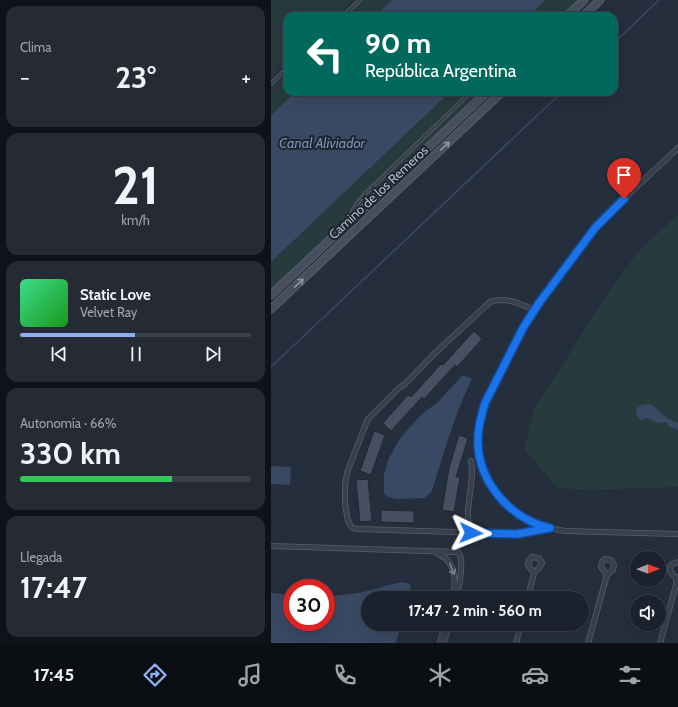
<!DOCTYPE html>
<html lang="es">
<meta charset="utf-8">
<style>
:root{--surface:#1c222d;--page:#252a35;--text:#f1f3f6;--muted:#a0a4aa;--line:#3a3f49;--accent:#8eb1f3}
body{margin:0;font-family:Cabin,sans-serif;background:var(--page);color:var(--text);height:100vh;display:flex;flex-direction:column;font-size:15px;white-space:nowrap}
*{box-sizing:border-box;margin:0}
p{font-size:13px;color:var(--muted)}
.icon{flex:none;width:22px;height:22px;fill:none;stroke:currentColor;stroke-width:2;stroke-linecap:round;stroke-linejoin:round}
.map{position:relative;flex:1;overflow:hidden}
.sheet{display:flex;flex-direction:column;gap:6px;padding:6px;background:#0f1319;width:271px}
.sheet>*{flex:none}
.banner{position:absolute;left:12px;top:12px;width:335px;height:84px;border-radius:12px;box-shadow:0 4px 16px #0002,0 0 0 1px var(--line);background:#00695c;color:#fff;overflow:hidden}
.needle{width:26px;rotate:89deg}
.fabs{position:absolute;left:359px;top:551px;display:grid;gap:8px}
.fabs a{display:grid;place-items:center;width:36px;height:36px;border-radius:50%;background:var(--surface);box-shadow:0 4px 16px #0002,0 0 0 1px var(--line);font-size:20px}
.speed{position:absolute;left:12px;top:579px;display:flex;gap:8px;font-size:20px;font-weight:700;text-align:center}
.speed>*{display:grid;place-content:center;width:52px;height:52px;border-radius:50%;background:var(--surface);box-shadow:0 4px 16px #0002,0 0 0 1px var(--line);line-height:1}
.speed .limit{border:6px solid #d22;background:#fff;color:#111}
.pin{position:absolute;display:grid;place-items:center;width:34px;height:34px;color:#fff;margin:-41px -17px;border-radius:50% 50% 50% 0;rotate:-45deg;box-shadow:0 0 4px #0007}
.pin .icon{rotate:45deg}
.me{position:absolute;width:44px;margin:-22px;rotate:92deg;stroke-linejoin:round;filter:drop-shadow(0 0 3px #0008)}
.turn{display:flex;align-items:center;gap:14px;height:84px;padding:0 16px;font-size:18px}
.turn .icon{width:52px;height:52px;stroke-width:2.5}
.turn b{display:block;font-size:28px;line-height:34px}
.big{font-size:30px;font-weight:700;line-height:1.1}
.sheet .card{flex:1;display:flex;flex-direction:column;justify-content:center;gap:6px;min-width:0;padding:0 14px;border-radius:12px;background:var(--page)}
.sheet .dial{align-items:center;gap:0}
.dial b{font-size:52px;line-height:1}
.song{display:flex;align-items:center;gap:12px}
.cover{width:48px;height:48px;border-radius:6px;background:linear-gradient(135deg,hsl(150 70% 55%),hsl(120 70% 35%))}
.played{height:4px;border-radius:2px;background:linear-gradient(90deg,var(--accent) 50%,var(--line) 50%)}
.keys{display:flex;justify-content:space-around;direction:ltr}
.heat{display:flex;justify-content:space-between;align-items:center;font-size:22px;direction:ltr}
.charge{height:6px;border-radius:3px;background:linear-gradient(90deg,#34c759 66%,var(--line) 0)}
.trip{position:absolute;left:90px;top:591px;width:228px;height:40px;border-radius:20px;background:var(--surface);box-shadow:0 4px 16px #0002,0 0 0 1px var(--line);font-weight:700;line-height:40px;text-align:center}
.dock{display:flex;height:64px;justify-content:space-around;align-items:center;background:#0b0e12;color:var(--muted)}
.dock .icon{width:28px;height:28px}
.dock .on{color:var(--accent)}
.dock b{font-size:18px;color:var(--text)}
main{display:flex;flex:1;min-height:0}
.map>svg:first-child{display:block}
</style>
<main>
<section class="sheet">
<div class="card"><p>Clima</p>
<div class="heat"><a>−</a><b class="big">23°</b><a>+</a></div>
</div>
<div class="card dial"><b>21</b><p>km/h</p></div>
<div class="card">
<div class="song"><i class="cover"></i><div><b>Static Love</b><p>Velvet Ray</p></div></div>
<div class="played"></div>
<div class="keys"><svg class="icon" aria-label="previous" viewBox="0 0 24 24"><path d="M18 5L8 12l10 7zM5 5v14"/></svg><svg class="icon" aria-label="pause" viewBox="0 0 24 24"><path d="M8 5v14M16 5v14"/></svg><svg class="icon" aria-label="next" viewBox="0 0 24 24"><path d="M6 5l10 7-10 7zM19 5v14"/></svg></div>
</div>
<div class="card"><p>Autonomía · 66%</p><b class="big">330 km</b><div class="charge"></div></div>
<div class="card"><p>Llegada</p><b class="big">17:47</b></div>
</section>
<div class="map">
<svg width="407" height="643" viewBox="0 0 407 643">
<rect width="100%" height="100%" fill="#252e3c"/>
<path fill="#273a3d" d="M0,0H83L66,16H16V63L0,78Z
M93,0H121L104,16H76Z
M275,0H307L290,16H258Z
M16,72V92H24L0,114V88Z
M179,92H211L0,290V262Z
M407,214V487L319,490L287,488L253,450L263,410L332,300L366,253Z"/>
<path fill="#394963" d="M121,0H275L258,16H104Z
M24,92H179L0,262V115Z
M191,376H195L201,379C183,415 173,453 161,491L154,498L125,499L115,496L113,493V475L117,460L128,440L138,428L152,413L166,403Z
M378,404L381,405L398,419L407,423V430L399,427L395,422L385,423L377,418L370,420C367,418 364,412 365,409L370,405Z
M0,466L19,467L20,468L19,485L0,484Z
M132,582L139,584L141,598H97V624H130L125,643H0V593L21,595V622H55V596C67,595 80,595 92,592C106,589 118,584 132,582Z"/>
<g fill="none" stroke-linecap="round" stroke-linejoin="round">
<path stroke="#394963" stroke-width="1.5" d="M343,43L388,0
M0,367L291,92"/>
</g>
<path fill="#465060" stroke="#1f2733" d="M203,331L211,339L186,367L184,365L153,399L151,397L120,431L112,423L137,395L140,397L170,364L172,365Z
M103,431L114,435L100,475L89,471Z
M188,435L197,438L185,477H189L183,512L171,510L178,468Z
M97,479L101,521L89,522L85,480Z
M110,510L143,511V523L110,522Z"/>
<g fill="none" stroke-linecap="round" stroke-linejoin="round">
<defs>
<path id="lane" d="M72,16L89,0
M0,84L16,68
M77,219L85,205L94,194L200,92"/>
<path id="street" d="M407,148L342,209L311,246L259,316L213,403L208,428L207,445L211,466L222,488L239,508L252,518L275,527L293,531L407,534
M263,310C250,304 233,296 219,302L164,353L134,384L128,388L99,417L96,421L77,470L74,484V504L77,521L81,528L87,529L245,534L276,528
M200,461C204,480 196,498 197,517C197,522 199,528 200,533
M0,546L187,552C194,560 188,588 185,598
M163,552C184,558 186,580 182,598
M261,557L268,558L271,563L269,567L263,573L257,565L258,560Z
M334,559L340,560L343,565L342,570L336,575L330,567L331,562Z
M406,577L405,578C400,573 396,570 401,564L407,562
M257,598L263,573
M169,643L174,624
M173,643L178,624
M245,643L250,624
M317,643L336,575
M389,643L405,585V578"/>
<path id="secondary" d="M296,16L313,0
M312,16L329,0
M0,295L216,92
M0,309L231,92"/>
</defs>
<use href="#lane" stroke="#565e6a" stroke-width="4.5"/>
<use href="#street" stroke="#565e6a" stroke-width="6"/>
<use href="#secondary" stroke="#565e6a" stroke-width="9"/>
<use href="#lane" stroke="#38404c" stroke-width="2.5"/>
<use href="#street" stroke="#38404c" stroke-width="4.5"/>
<use href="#secondary" stroke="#474f5f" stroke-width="7"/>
</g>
<defs><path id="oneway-shaft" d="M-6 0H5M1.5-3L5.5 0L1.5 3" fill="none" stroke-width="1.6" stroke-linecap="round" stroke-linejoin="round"/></defs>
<g stroke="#8e95a3">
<use href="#oneway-shaft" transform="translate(174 146) rotate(-43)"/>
<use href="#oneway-shaft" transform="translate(28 283) rotate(-43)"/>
</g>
<use stroke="#7c8490" href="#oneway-shaft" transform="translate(181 569) rotate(68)"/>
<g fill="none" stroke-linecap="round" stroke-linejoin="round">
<defs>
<path id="route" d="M200,533L246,534L279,528C241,520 209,484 207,445C206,431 210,417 214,403L252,328L268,303L324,228L353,199"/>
</defs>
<use href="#route" stroke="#114b97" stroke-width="10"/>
<use href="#route" stroke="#1a73e8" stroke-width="7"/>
</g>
<g text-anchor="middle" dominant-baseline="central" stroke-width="4" stroke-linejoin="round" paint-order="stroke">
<g font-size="13" fill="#b4bbc8" stroke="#1d2531">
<text transform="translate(107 192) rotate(-43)">Camino de los Remeros</text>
</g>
<g font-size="14" font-style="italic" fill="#7d90ae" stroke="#1d2531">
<text x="51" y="143">Canal Aliviador</text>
</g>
</g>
</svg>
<div class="fabs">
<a><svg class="needle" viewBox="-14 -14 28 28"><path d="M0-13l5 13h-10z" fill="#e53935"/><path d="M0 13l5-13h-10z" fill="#a0a4aa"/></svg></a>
<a><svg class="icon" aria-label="sound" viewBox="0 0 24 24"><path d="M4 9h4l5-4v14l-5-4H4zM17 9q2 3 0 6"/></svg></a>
</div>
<div class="speed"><div class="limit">30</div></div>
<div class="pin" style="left:353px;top:199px;background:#d93025"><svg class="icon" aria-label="arrive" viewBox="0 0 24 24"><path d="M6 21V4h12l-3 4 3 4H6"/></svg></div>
<svg class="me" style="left:200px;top:533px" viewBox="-20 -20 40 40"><path d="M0-17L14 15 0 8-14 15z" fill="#1a73e8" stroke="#fff" stroke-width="4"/></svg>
<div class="trip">17:47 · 2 min · 560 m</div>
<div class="banner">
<div class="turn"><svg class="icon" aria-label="left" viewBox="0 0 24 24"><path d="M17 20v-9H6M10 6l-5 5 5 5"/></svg><div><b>90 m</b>República Argentina</div></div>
</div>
</div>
</main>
<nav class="dock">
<b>17:45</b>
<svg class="icon on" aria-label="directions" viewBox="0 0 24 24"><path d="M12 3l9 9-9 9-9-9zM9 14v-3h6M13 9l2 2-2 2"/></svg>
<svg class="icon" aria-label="music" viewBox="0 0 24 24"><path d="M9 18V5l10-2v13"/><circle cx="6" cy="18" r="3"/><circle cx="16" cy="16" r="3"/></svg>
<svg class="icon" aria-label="phone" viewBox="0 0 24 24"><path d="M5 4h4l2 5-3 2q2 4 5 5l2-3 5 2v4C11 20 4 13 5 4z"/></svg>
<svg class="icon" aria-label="climate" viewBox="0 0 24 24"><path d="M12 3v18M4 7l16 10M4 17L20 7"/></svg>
<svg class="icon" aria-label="car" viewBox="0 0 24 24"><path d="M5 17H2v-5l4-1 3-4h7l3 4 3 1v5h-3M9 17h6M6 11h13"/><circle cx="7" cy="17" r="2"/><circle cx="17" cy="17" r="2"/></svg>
<svg class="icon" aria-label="filters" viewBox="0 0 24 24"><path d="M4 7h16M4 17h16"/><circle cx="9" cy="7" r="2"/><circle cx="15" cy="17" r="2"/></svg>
</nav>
